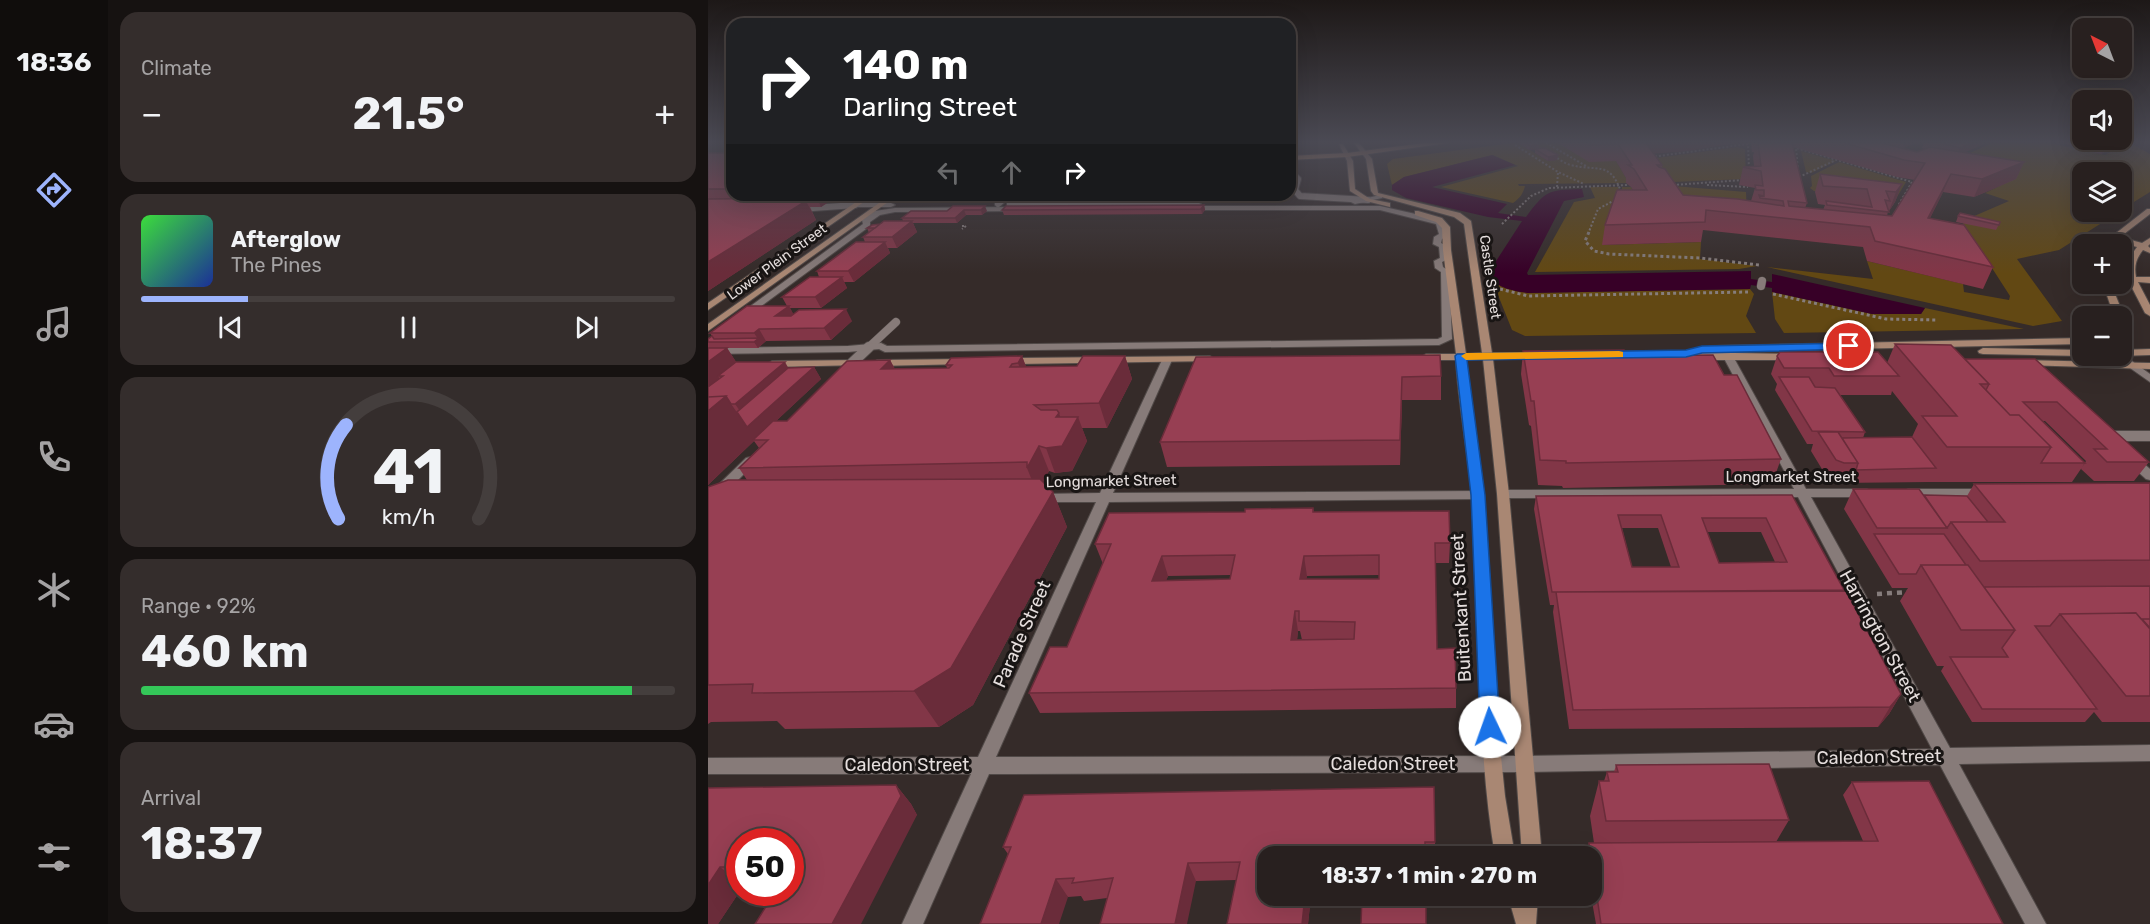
<!DOCTYPE html>
<meta charset="utf-8">
<style>
:root{--surface:#28201f;--page:#342d2c;--text:#f1f3f6;--muted:#a5a3a4;--line:#443e3d;--accent:#9db4fd}
body{margin:0;font-family:Rubik,sans-serif;background:var(--page);color:var(--text);height:100vh;display:flex;flex-direction:column;font-size:22px;white-space:nowrap}
*{box-sizing:border-box;margin:0}
p{font-size:20px;color:var(--muted)}
.icon{flex:none;width:33px;height:33px;fill:none;stroke:currentColor;stroke-width:2;stroke-linecap:round;stroke-linejoin:round}
.map{position:relative;flex:1;overflow:hidden}
.details{display:flex;flex-direction:column;gap:12px;padding:12px;background:#161211;width:600px}
.details>*{flex:none}
.top-card{position:absolute;left:18px;top:18px;width:570px;height:183px;border-radius:18px;box-shadow:0 6px 24px #0002,0 0 0 2px var(--line);background:#202124;color:#fff;overflow:hidden}
.needle{width:39px;rotate:318deg}
.controls{position:absolute;left:1364px;top:18px;display:grid;gap:12px}
.controls a{display:grid;place-items:center;width:60px;height:60px;border-radius:12px;background:var(--surface);box-shadow:0 6px 24px #0002,0 0 0 2px var(--line);font-size:30px}
.speed{position:absolute;left:18px;top:828px;display:flex;gap:12px;font-size:30px;font-weight:700;text-align:center}
.speed>*{display:grid;place-content:center;width:78px;height:78px;border-radius:50%;background:var(--surface);box-shadow:0 6px 24px #0002,0 0 0 2px var(--line);line-height:1}
.speed .limit{border:9px solid #d22;background:#fff;color:#111}
.pin{position:absolute;display:grid;place-items:center;width:51px;height:51px;color:#fff;margin:-26px;border:3px solid #fff;border-radius:50%;box-shadow:0 2px 6px #0007}
.me{position:absolute;width:66px;margin:-33px;rotate:357deg;stroke-linejoin:round;filter:drop-shadow(0 0 4px #0008)}
.turn{display:flex;align-items:center;gap:21px;height:126px;padding:0 18px;font-size:27px}
.turn .icon{width:78px;height:78px;stroke-width:2.5}
.turn b{display:block;font-size:42px;line-height:51px}
.lanes{display:flex;align-items:center;height:57px;padding:0 18px;background:#0003;justify-content:center;gap:30px;direction:ltr}
.lanes .off{opacity:.35}
.big{font-size:45px;font-weight:700;line-height:1.1}
.details .tile{flex:1;display:flex;flex-direction:column;justify-content:center;gap:9px;min-width:0;padding:0 21px;border-radius:18px;background:var(--page)}
.details .dial{align-items:center;gap:0}
.dial svg{height:156px;overflow:visible;fill:none;stroke:var(--line);stroke-width:7;stroke-linecap:round;text-anchor:middle}
.dial text{fill:var(--text);stroke:none}
.song{display:flex;align-items:center;gap:18px}
.cover{width:72px;height:72px;border-radius:9px;background:linear-gradient(135deg,hsl(120 70% 55%),hsl(230 70% 35%))}
.played{height:6px;border-radius:3px;background:linear-gradient(90deg,var(--accent) 20%,var(--line) 20%)}
.keys{display:flex;justify-content:space-around;direction:ltr}
.heat{display:flex;justify-content:space-between;align-items:center;font-size:33px;direction:ltr}
.charge{height:9px;border-radius:4px;background:linear-gradient(90deg,#34c759 92%,var(--line) 0)}
.trip{position:absolute;left:549px;top:846px;width:345px;height:60px;border-radius:18px;background:var(--surface);box-shadow:0 6px 24px #0002,0 0 0 2px var(--line);font-weight:700;line-height:60px;text-align:center}
main{display:flex;flex:1;min-height:0}
.dock{display:flex;flex-direction:column;width:108px;justify-content:space-around;align-items:center;background:#100d0c;color:var(--muted)}
.dock .icon{width:42px;height:42px}
.dock .current{color:var(--accent)}
.dock b{font-size:27px;color:var(--text)}
.map>svg:first-child{display:block}
</style>
<main>
<nav class="dock">
<b>18:36</b>
<svg class="icon current" aria-label="directions" viewBox="0 0 24 24"><path d="M12 3l9 9-9 9-9-9zM9 14v-3h6M13 9l2 2-2 2"/></svg>
<svg class="icon" aria-label="music" viewBox="0 0 24 24"><path d="M9 18V5l10-2v13"/><circle cx="6" cy="18" r="3"/><circle cx="16" cy="16" r="3"/></svg>
<svg class="icon" aria-label="phone" viewBox="0 0 24 24"><path d="M5 4h4l2 5-3 2q2 4 5 5l2-3 5 2v4C11 20 4 13 5 4z"/></svg>
<svg class="icon" aria-label="climate" viewBox="0 0 24 24"><path d="M12 3v18M4 7l16 10M4 17L20 7"/></svg>
<svg class="icon" aria-label="car" viewBox="0 0 24 24"><path d="M5 17H2v-5l4-1 3-4h7l3 4 3 1v5h-3M9 17h6M6 11h13"/><circle cx="7" cy="17" r="2"/><circle cx="17" cy="17" r="2"/></svg>
<svg class="icon" aria-label="filters" viewBox="0 0 24 24"><path d="M4 7h16M4 17h16"/><circle cx="9" cy="7" r="2"/><circle cx="15" cy="17" r="2"/></svg>
</nav>
<section class="details">
<div class="tile"><p>Climate</p>
<div class="heat"><a>−</a><b class="big">21.5°</b><a>+</a></div>
</div>
<div class="tile">
<div class="song"><i class="cover"></i><div><b>Afterglow</b><p>The Pines</p></div></div>
<div class="played"></div>
<div class="keys"><svg class="icon" aria-label="previous" viewBox="0 0 24 24"><path d="M18 5L8 12l10 7zM5 5v14"/></svg><svg class="icon" aria-label="pause" viewBox="0 0 24 24"><path d="M8 5v14M16 5v14"/></svg><svg class="icon" aria-label="next" viewBox="0 0 24 24"><path d="M6 5l10 7-10 7zM19 5v14"/></svg></div>
</div>
<div class="tile dial"><svg viewBox="0 0 100 80">
<path d="M14 69A42 42 0 1 1 86 69"/>
<path d="M14 69A42 42 0 0 1 18 21" stroke="#9db4fd"/>
<text x="50" y="56" font-size="32" font-weight="700">41</text>
<text x="50" y="72" font-size="11">km/h</text>
</svg></div>
<div class="tile"><p>Range · 92%</p><b class="big">460 km</b><div class="charge"></div></div>
<div class="tile"><p>Arrival</p><b class="big">18:37</b></div>
</section>
<div class="map">
<svg width="1442" height="924" viewBox="0 0 1442 924">
<rect width="100%" height="100%" fill="#352b29"/>
<path fill="#624813" d="M803,143H817L812,144L840,161L848,160L822,143H850L908,161L921,183L810,184L811,186H817C815,194 812,198 805,203L733,187L810,166L785,155L696,177L684,185L679,164L685,159Z
M1284,143H1342L1397,155L1406,150H1420L1413,147L1422,143L1442,154V192L1413,210V172H1374V212H1411L1351,250L1309,259L1354,321L1325,326L1059,267L1165,279L1159,261L1255,284L1256,292L1301,300L1302,296L1255,223L1257,220L1301,201L1277,193L1306,179L1244,161Z
M1029,147L1037,149L1038,179L964,182L960,181L948,158Z
M1093,151L1128,161L1103,173L1098,172Z
M1131,162L1198,182L1186,202L1106,191L1102,188L1104,186L1103,176Z
M965,186L1038,192L1039,215L982,212Z
M882,187H910L911,190H914V187H923L936,209L894,245L993,242L992,259L1049,266L1031,269L827,272L866,202L887,198Z
M787,283L820,293L1042,289L1046,294L1038,316L1048,333L817,336L804,330L786,285Z
M1064,292L1164,314H1213L1217,308L1316,329L1076,333L1067,319Z"/>
<path fill="#370027" d="M784,155L807,165L724,187L799,204L790,213L818,217C838,190 840,190 874,189L876,197L856,201L819,273L820,275L1043,271V279L1064,282V274L1217,308L1213,314H1164L1064,292V288L1043,285L1042,289L820,293C805,291 785,288 781,272L814,221L780,217L698,198L684,190V185L696,177Z"/>
<g fill="none" stroke-linecap="round" stroke-linejoin="round">
<defs>
<path id="lane-far2" d="M582,172L590,179L587,190L592,196L660,200
M349,203L358,195
M290,204L299,196
M91,209L147,205"/>
<path id="lane-far1" d="M1053,286L1054,281
M160,348L188,322"/>
<path id="lane" d="M144,363L161,347
M1400,436H1442"/>
<path id="street" d="M672,195L674,196V198L647,204L643,202Z
M299,202H489L493,204L490,206H672L734,220L738,225L739,236L734,239L733,243L739,246L740,259L734,262L735,267L741,271L744,339L731,345L177,352L171,349L140,352L0,354V348L140,346L173,343L179,346L730,339L734,337L733,272L727,268L726,261L732,258L731,247L725,244L726,237L731,234L728,224L672,210H482L478,208L481,206H299Z
M144,203H183L187,205L183,207H147L143,205Z
M311,207H314V211L187,212L172,215L162,222V226L37,318H31L29,316L155,224L154,220L167,211L187,208Z
M1016,346L1021,349L1098,489H1159L1165,493L1159,497H1103L1242,748L1442,745V761L1251,764L1338,924H1317L1232,765L817,772L281,774L215,924H194L263,774H0V758L270,757L388,502H333L327,498L333,494L392,493L454,360L459,357L464,360L405,493L770,491L776,495L770,499L401,502L288,757L817,756L1224,749L1090,497L795,498L789,494L795,490L1086,489L1011,349Z
M1414,354L1442,374V382L1405,356Z
M1423,455L1427,456L1442,469V480L1438,479L1419,462L1417,459Z
M42,457L48,461L46,464L5,505L0,506V495L38,458Z
M1200,489H1276L1282,493L1276,497L1196,496L1194,493Z"/>
<path id="secondary" d="M646,143H651L664,159L670,193L752,213L763,221L784,353H829L834,356L829,359H785L801,494L834,856H814L789,494L775,359L758,360L776,495L790,727L797,796L807,856H787C767,737 773,616 764,496C760,450 750,405 748,360H718L713,357L718,354H748L735,250L734,228L728,222L707,215V211H710L734,218L742,227L743,250L758,354L774,353L756,224L746,217L666,195L663,191L658,159Z
M631,144H635L645,161L647,189L662,199L682,203V207L658,201L642,191L639,161Z
M157,196L163,197L0,310V303Z
M181,196L187,197L0,331V324Z
M1439,209H1442V214L1412,237L1434,243L1442,238V244L1440,246L1442,248V253L1435,250C1428,259 1426,266 1428,277H1442V283L1430,282L1442,305V316L1437,313L1421,282H1413V276L1419,277C1417,264 1422,257 1429,247L1407,241L1402,244H1394Z
M1395,284H1403L1416,316L1414,318L1406,316Z
M1374,338V344L1002,352L997,349L1002,346Z
M1275,348L1374,350V356H1376H1374L1275,354L1271,353L1270,351Z
M1442,349V355L1413,356H1411H1413V350Z
M904,351L1084,354L1089,357L1084,360H998L978,357L900,356V352Z
M502,356L507,359L506,361L301,364L296,361L301,358Z
M256,359L260,360V364L169,366L164,363L169,360Z
M151,360L156,363L155,365L64,367L59,364L64,361Z
M1317,360L1442,363V369L1313,365L1312,363Z
M800,896H830L828,924H808Z"/>
<path id="primary" d="M716,143H740L639,157L582,160V156L639,153Z"/>
</defs>
<use href="#lane-far2" stroke="#504947" stroke-width="8"/>
<use href="#lane-far1" stroke="#504947" stroke-width="9"/>
<use href="#lane" stroke="#504947" stroke-width="12"/>
<use href="#street" stroke="#504947" stroke-width="2"/>
<use href="#secondary" stroke="#504947" stroke-width="2"/>
<use href="#primary" stroke="#504947" stroke-width="2"/>
<path stroke="#867d7c" stroke-width="2" stroke-dasharray="2 2" stroke-linecap="butt" d="M838,143L878,166
M807,145L850,172L876,184
M846,156C851,159 857,164 863,165C889,172 902,160 913,192
M943,157L1040,144L1041,171
M1090,171L1088,148L1204,182L1190,206
M1091,177L1126,161
M965,185L1035,180
M999,185L1040,187
M849,187L850,172
M794,224L823,196L841,188L919,185
M254,226H258L254,229
M880,234L890,209L909,199"/>
<path stroke="#867d7c" stroke-width="3" stroke-dasharray="3 3" stroke-linecap="butt" d="M881,232L877,241L886,251L901,254L992,258L1051,265
M792,289L820,296L1040,292
M1065,294L1178,319L1229,320"/>
<path stroke="#867d7c" stroke-width="4.5" stroke-dasharray="5 5" stroke-linecap="butt" d="M1169,594L1200,592"/>
<use href="#lane-far2" stroke="#877b79" stroke-width="6"/>
<use href="#lane-far1" stroke="#877b79" stroke-width="8"/>
<use href="#lane" stroke="#877b79" stroke-width="10"/>
<use href="#street" fill="#877b79" fill-rule="evenodd"/>
<use href="#secondary" fill="#a98773" fill-rule="evenodd"/>
<use href="#primary" fill="#ca936c" fill-rule="evenodd"/>
</g>
<path fill="#823647" fill-rule="evenodd" d="M811,143H829L831,148L850,155L849,160L840,161L827,153V149L821,150Z
M850,143H1027L978,151L945,153L954,165V168L975,195L1043,201L1047,188L1031,185L1035,167L1046,166L1045,156L1046,152H1044L1043,143H1207L1194,148L1209,152L1218,149L1214,148L1216,143H1278L1257,152L1316,162L1308,179L1266,197L1235,192L1222,218L1285,267L1275,289L1159,261L1155,247L995,230L993,242L894,245L897,225L925,190L923,187L918,183V178L908,161L881,162ZM1085,147L1189,177L1207,180L1184,216H1179L1180,211H1181L1187,202L1194,184L1112,174L1107,192L1110,204L1117,205L1115,210L1097,208L1099,203Z
M1354,143H1412L1409,145L1406,144L1404,148L1393,154L1380,151L1381,149Z
M0,153H24V195H326L128,197L113,207H102L108,220L0,291Z
M377,195H532L530,198L378,199Z
M496,205L497,210L494,214L296,215L294,210Z
M245,206L279,211L274,215H258L249,223H205L209,232L189,248H180L182,253L146,282H136L139,288L113,308H82L85,314L144,321L123,340L58,341L50,348H19L28,362L80,368L106,367L113,379L68,421H79L182,360L187,369L239,368L238,365L314,356L318,367L369,366L417,356L424,379L399,428H374L379,441L364,471L347,473L341,471L335,482L345,492L359,527L265,705L231,727L77,729L69,721L3,722L0,724V487L39,480L31,468L51,448L46,441L0,485V339L4,336L2,333L79,306L74,297L111,277L109,271L157,242L155,237L161,233L159,228L172,224L195,221L194,218L239,211Z
M1250,216L1292,222L1288,230L1248,222Z
M1187,344L1257,359H1327L1441,462L1426,481H1386L1373,469L1378,461L1337,421H1334L1377,463L1364,482H1221L1128,483L1120,479L1103,451L1105,444H1099L1067,390L1069,384L1063,374L1069,356L1179,363ZM1184,391L1210,424L1204,437L1155,438L1157,432L1132,395H1183Z
M815,351L918,356L1016,375L1073,459L1064,484L855,488L854,486L830,485L823,426L821,425L813,374Z
M488,357L733,376V400H694L692,465L459,467L452,442Z
M1442,483V722H1394L1386,712L1377,722H1264L1233,671L1236,666H1229L1192,601L1200,588H1184L1136,509L1145,489L1216,495L1259,496L1266,484ZM1404,586L1277,587H1276Z
M1084,495L1193,694L1181,714L1170,727L861,729L845,612L846,605H842L826,509L828,496ZM914,528H950L963,567H924ZM999,532H1053L1067,562L1011,563Z
M605,508L606,512L742,543L741,563H727L729,649L748,688V708L332,713L321,693L359,647L395,564L387,544L537,512ZM522,575V579L458,580L460,576ZM671,575V579H598L599,576ZM590,631H592L594,640H589Z
M908,765L1081,820L1068,842L1155,841L1135,795L1144,782L1295,924H888L883,896L884,856H877L881,843H886L882,816L891,781H896L899,772H906Z
M188,785L203,804L209,815L82,892V842H32V891L10,924H0V788Z
M727,842V856H560V896H603L600,924L528,880L488,881L399,898L376,901L373,896L360,897L300,854L295,847Z
M619,896H641V899H620Z"/>
<path fill="#6a2c3a" d="M929,143H1027L978,151L927,155Z
M1196,143H1207L1194,149Z
M1262,143H1278L1248,156L1252,148Z
M1402,143H1407L1404,148L1393,154L1398,145Z
M831,144V149L821,150L822,146Z
M850,155L849,160L840,161V157Z
M1316,162L1308,179L1266,197L1274,179Z
M1243,174L1235,192L1212,238L1220,218Z
M1194,184L1187,202L1181,211L1188,192Z
M108,195H127L128,197L113,207Z
M98,201L108,220L0,291V262Z
M496,205L497,210L494,214L493,209Z
M277,206L279,211L274,215L273,210Z
M256,210L258,215L249,223L247,218Z
M204,221L209,232L189,248L184,237Z
M177,242L182,253L146,282L140,271Z
M134,277L139,288L113,308L107,297Z
M81,306L87,317L67,316Z
M138,309L144,321L123,340L116,328Z
M51,329L58,341L50,348L46,342L50,339L46,333Z
M19,348L40,380L15,376H10L22,395L19,398L39,427L106,367L113,379L48,440H45L46,441L0,485V362Z
M314,356L323,380L319,387L310,363Z
M417,356L424,379L399,428L391,403Z
M182,360L194,383L173,369Z
M77,362L87,380L40,422L27,404Z
M694,377V400L692,465V440Z
M351,413L359,437L370,417L379,441L364,471L347,473L338,448L348,417Z
M331,446L341,471L329,493L319,468Z
M345,492L359,527L265,705L231,727L206,691Z
M454,556L460,576L451,601L444,581Z
M596,556L599,576L595,599L592,579Z
M587,611L590,631L587,660L583,640Z
M1193,694L1181,714L1170,727L1182,707Z
M188,785L203,804L209,815L153,924H124Z
M480,863L488,881L479,924H467Z
M12,867L32,883V891L10,924H0V885Z
M348,879L360,897L351,924H333Z
M597,896H603L600,924H594Z"/>
<path fill="#973f53" stroke="#6a2c3a" stroke-width="1.5" fill-rule="evenodd" d="M818,143H829L831,144L822,146Z
M881,143H938L954,165H949L951,167L957,169L975,195L1030,199L1076,206L1075,201L1052,198L1051,195L1056,196V190H1048L1047,185L1055,186L1053,171L1035,167L1053,166L1050,143H1084L1099,203L1080,201L1081,206L1184,216L1217,163L1196,160L1137,143H1174L1209,152L1222,147L1316,162L1274,179L1243,174L1220,218L1256,225L1285,267L1167,241L1162,227L998,210L997,222L897,225L909,190H939L926,169L920,165H924L910,144L883,145Z
M1234,143H1262L1252,148Z
M1388,143H1402L1398,145Z
M837,148L850,155L840,157L827,149Z
M0,153H24V189H0Z
M1112,174L1194,184L1188,192L1178,191L1182,201L1177,200L1181,212L1119,205L1118,201L1164,207L1159,189L1115,186Z
M96,198L98,201L0,262V199Z
M496,205L493,209L294,210L298,206Z
M245,206H277L273,210H256L247,218H194L203,211H239Z
M1252,213L1292,222L1291,225L1250,216Z
M176,221H204L184,237H155Z
M172,224L167,228H159L164,225Z
M148,242H177L140,271H109Z
M102,277H134L107,297H74Z
M39,306H81L67,316H83L91,310L138,309L116,328L51,329L46,333H2Z
M4,336L6,339L51,338L46,342H0V339Z
M1187,344L1243,345L1281,384H1272L1302,415H1311L1343,447H1239L1214,416H1249Z
M0,348H19L0,362Z
M916,350L918,356L1005,355L1016,375H1029L1073,459L858,463V461L832,460L826,401H823L815,351Z
M1072,352H1170L1191,376H1126L1121,368H1076L1069,356Z
M732,355L733,376L694,377L692,440L452,442L488,357Z
M314,356L310,363L304,364L302,367L369,366L375,356H417L391,403L326,405L333,410H349L351,413L348,417H370L354,446L338,448L331,446L319,468V462L31,468L60,440H45L65,421H79L139,361L182,360L173,369L241,368L244,365H238L243,358Z
M1257,359H1327L1441,462H1399L1386,449H1399L1349,402H1315L1377,463H1333L1343,447L1311,415H1302L1278,390L1281,384Z
M28,362H77L27,404H23L18,396L0,397V387L15,376H10Z
M106,367L39,427L29,412L80,368Z
M1071,377H1101L1107,387L1127,388L1157,432L1104,431Z
M18,396L0,411V397Z
M1110,432H1130L1150,463H1136L1128,460Z
M1204,437L1228,468L1148,470L1150,463L1134,438Z
M332,479L345,492L243,668L206,691L44,693L45,684L0,685V487L20,480Z
M1442,483V560L1272,561L1243,522H1297L1266,484Z
M1145,489H1211L1239,528H1169Z
M1084,495L1136,590L844,592L828,496ZM910,515H953L971,567H924ZM994,518H1058L1079,562L1011,563Z
M1216,495L1259,496L1280,522H1243L1239,528Z
M605,508V512L741,511L742,543H727L729,649L747,648L748,688L321,693L342,647H359L403,544H387L401,513L537,512V509ZM527,555L522,579L444,581L454,556ZM671,555V579H592L596,556ZM587,611H591V621L647,622L646,639L583,640Z
M1166,534H1236L1258,565H1213L1208,574H1191Z
M1213,565H1260L1307,630H1253Z
M1442,586V619H1433L1428,613L1352,614L1342,626H1327L1389,709H1274L1242,657H1300L1294,648L1307,630L1276,587Z
M1138,591L1193,694L1182,707L865,710L848,592Z
M1428,613L1442,629V696H1418L1352,614Z
M1434,619H1442V628Z
M1061,764L1081,820L898,821L891,781H901L899,772H910L908,765Z
M1221,781L1295,924H893L881,843L1170,841L1144,782Z
M188,785L193,796L124,924H47L67,892H82V842H32V867H12L0,885V788Z
M726,787L727,842H717V856H560V896H597L594,924H519L532,862L480,863L467,924H392L405,878L364,883L366,878L348,879L333,924H272L303,847H295L316,795Z
M654,896H718V924H653Z"/>
<linearGradient id="sky" x2="0" y2="1"><stop stop-color="#1d1817"/><stop offset="0.52" stop-color="#4b4a54"/><stop offset="1" stop-color="#4b4a54" stop-opacity="0"/></linearGradient>
<rect width="1442" height="273" fill="url(#sky)"/>
<path fill="#1a73e8" stroke="#114b97" stroke-width="1.5" d="M1141,343L1147,346L1145,349L994,353L978,357L759,360L777,495L792,727L789,733L782,736L775,733L772,727L763,495L747,356L749,354L978,350L994,346Z"/>
<path fill="#f59e0b" d="M911,351L915,352V357L758,360L753,356L758,353Z"/>
<g text-anchor="middle" dominant-baseline="central" stroke-width="6" stroke-linejoin="round" paint-order="stroke">
<g font-size="14" fill="#e5dedd" stroke="#191514">
<text transform="translate(69 262) rotate(-36)">Lower Plein Street</text>
<text transform="translate(782 277) rotate(82)">Castle Street</text>
</g>
<g font-size="15" fill="#e5dedd" stroke="#191514">
<text x="1083" y="477">Longmarket Street</text>
<text transform="translate(403 481) rotate(-1)">Longmarket Street</text>
</g>
<g font-size="18" fill="#e5dedd" stroke="#191514">
<text transform="translate(753 608) rotate(-93)">Buitenkant Street</text>
<text transform="translate(314 634) rotate(-66)">Parade Street</text>
<text transform="translate(1172 636) rotate(61)">Harrington Street</text>
<text transform="translate(1171 757) rotate(-1)">Caledon Street</text>
<text x="685" y="764">Caledon Street</text>
<text x="199" y="765">Caledon Street</text>
</g>
</g>
</svg>
<div class="controls">
<a><svg class="needle" viewBox="-14 -14 28 28"><path d="M0-13l5 13h-10z" fill="#e53935"/><path d="M0 13l5-13h-10z" fill="#a5a3a4"/></svg></a>
<a><svg class="icon" aria-label="sound" viewBox="0 0 24 24"><path d="M4 9h4l5-4v14l-5-4H4zM17 9q2 3 0 6"/></svg></a>
<a><svg class="icon" aria-label="layers" viewBox="0 0 24 24"><path d="M12 4l9 5-9 5-9-5zM3 14l9 5 9-5"/></svg></a>
<a>+</a>
<a>−</a>
</div>
<div class="speed"><div class="limit">50</div></div>
<div class="pin" style="left:1141px;top:346px;background:#d93025"><svg class="icon" aria-label="arrive" viewBox="0 0 24 24"><path d="M6 21V4h12l-3 4 3 4H6"/></svg></div>
<svg class="me" style="left:782px;top:727px" viewBox="-20 -20 40 40"><circle r="19" fill="#fff"/><path d="M0-13L10 11 0 6-10 11z" fill="#1a73e8"/></svg>
<div class="trip">18:37 · 1 min · 270 m</div>
<div class="top-card">
<div class="turn"><svg class="icon" aria-label="right" viewBox="0 0 24 24"><path d="M7 20v-9h11M14 6l5 5-5 5"/></svg><div><b>140 m</b>Darling Street</div></div>
<div class="lanes"><svg class="icon off" aria-label="left" viewBox="0 0 24 24"><path d="M17 20v-9H6M10 6l-5 5 5 5"/></svg><svg class="icon off" aria-label="ahead" viewBox="0 0 24 24"><path d="M12 20V5M6 11l6-6 6 6"/></svg><svg class="icon" aria-label="right" viewBox="0 0 24 24"><path d="M7 20v-9h11M14 6l5 5-5 5"/></svg></div>
</div>
</div>
</main>
